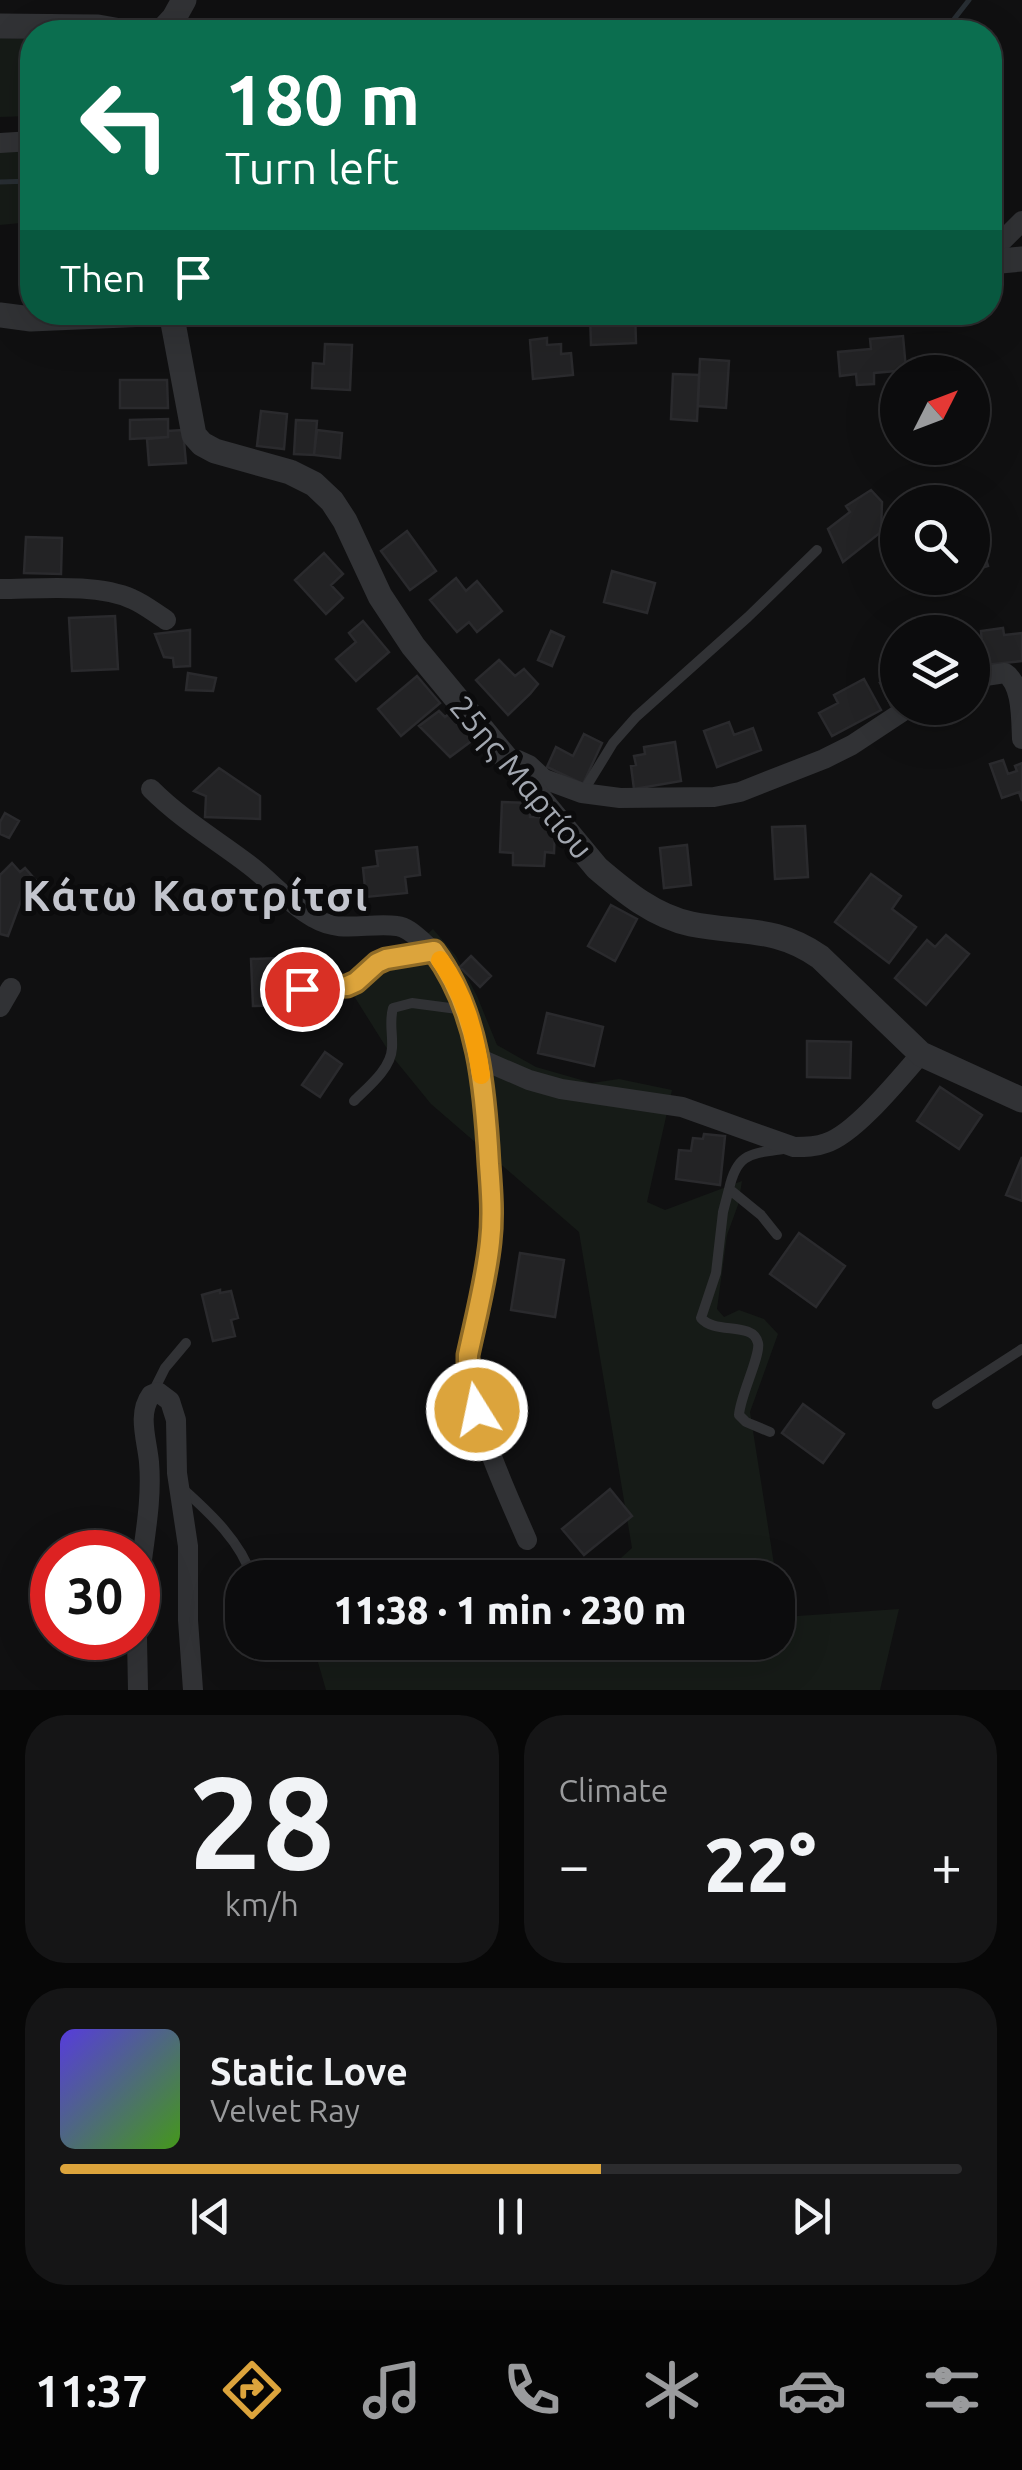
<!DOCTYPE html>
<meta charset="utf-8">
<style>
:root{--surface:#0c0c0d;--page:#151516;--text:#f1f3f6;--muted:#9a9b9d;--line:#2c2c2e;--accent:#dca43c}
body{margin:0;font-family:Ubuntu,sans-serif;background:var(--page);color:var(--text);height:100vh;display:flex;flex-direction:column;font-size:38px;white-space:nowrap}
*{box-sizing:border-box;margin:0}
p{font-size:32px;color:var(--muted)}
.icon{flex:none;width:55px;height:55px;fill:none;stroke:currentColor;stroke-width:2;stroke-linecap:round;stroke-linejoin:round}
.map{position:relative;height:1690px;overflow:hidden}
.sheet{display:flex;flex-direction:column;gap:25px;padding:25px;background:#070707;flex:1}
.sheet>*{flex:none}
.banner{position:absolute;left:20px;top:20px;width:982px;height:305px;border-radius:40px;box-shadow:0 10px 40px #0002,0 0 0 2px var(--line);background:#0b6e4f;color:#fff;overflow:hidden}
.needle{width:65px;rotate:48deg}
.controls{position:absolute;left:880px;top:355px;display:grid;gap:20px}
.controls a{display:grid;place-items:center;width:110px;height:110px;border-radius:50%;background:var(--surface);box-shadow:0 10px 40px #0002,0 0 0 2px var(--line);font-size:50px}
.speed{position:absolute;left:30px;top:1530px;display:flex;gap:20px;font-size:50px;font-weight:700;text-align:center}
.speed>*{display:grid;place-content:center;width:130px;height:130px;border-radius:50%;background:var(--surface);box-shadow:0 10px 40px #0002,0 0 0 2px var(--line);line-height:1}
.speed .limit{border:15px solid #d22;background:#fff;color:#111}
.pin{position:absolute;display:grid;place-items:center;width:85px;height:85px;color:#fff;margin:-42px;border:5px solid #fff;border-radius:50%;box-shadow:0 2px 10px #0007}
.me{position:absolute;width:110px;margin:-55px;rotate:350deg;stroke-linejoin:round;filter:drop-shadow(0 0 8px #0008)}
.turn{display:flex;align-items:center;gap:35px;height:210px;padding:0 40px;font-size:45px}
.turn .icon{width:130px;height:130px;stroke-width:2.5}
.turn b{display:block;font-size:70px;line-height:85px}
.then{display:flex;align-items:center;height:95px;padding:0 40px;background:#0003;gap:20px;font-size:38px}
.big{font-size:75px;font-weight:800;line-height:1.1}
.sheet .tile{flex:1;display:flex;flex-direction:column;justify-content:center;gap:15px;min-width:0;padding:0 35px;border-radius:40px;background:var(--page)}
.sheet .dial{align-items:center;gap:0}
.dial b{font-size:130px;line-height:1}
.song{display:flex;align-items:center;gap:30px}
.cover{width:120px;height:120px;border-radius:15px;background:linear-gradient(135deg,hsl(250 70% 55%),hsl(100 70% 35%))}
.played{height:10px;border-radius:5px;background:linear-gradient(90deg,var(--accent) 60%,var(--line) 60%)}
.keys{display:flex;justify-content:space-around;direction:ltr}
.heat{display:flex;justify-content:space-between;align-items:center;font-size:55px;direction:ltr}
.sheet .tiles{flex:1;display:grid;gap:25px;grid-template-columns:1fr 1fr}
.tile:last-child{grid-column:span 2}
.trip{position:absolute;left:225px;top:1560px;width:570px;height:100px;border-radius:40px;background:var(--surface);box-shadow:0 10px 40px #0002,0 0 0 2px var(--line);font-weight:800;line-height:100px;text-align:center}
.menu{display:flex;height:160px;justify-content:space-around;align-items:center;background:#050505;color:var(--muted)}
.menu .icon{width:70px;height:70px}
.menu .selected{color:var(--accent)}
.menu b{font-size:45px;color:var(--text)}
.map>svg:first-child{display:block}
</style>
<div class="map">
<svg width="1022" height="1690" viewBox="0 0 1022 1690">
<rect width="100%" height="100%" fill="#101011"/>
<path fill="#161b17" d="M0,38L32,39V116L0,117Z
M32,146V222L0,225V150Z
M433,929L456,956L477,996L497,1045L536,1067L592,1083L619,1079L672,1090L647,1202L665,1210L742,1181L738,1205L727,1235L717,1309L724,1317L739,1310L764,1319L778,1334L750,1412L776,1577H600L632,1548L579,1232L431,1104L391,1055L354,996L352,978L364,960L384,948L419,942Z
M778,1586L783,1617L899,1609L880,1690H326L315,1652L339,1642H519L522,1649L530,1642H778Z"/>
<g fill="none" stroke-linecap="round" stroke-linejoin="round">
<path stroke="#282e33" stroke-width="5" d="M944,32L969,0
M0,182L32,181"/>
</g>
<path fill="#232325" stroke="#2a2a2d" stroke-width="2.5" d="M590,312H635L636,343L591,345Z
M903,336L906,370L874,373V384L857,385L856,374L840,376L838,352L871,349L870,339Z
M547,338V345L561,344V354L571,353L573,375L533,379L530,340Z
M325,344L352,345L350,390L312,388L313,363L324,364Z
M700,359L729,361L726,408L698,406Z
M673,374L699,375L697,421L671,419Z
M120,380H167L168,408H120Z
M261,411L287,414L284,449L257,446Z
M168,419V437L130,439V420Z
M296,420L317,421L314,455L294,454Z
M183,430L186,463L149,465L147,439L168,437V431Z
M317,430L342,433L340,458L314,455Z
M871,490L882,502L881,532L843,562L828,529L850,512L846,506Z
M972,525H975L988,566L972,571Z
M407,531L436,571L410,590L381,551Z
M26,537L62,538L61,574L24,573Z
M324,553L343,574L331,585L343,598L326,614L295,580Z
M612,571L655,583L647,613L604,602Z
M456,578L466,591L477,581L502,611L477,632L469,622L457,632L430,600Z
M115,616L118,669L72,671L69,618Z
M363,621L389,652L356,681L336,659L356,642L349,633Z
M1003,628L1004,635L1022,633V661L984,665L981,631Z
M190,630V666L174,667L173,658L164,657L155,634Z
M551,631L564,637L552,666L538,660Z
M499,660L515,676L524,669L538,684L530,694L508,715L476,680Z
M188,673L216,678L213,691L186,690Z
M417,676L440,703L401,736L378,709Z
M864,679L881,710L832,736L819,713L838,703L834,695Z
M898,679V703L891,706L880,683Z
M459,706L481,734L450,757L419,726L439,711L445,717Z
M729,722L734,735L753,728L761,750L717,767L704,731Z
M584,734L602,743L583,784L547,767L556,747L573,756Z
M675,742L681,781L634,789L631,766L636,765L634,756L645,754L644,747Z
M1003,760L1008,774L1017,771L1015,766L1022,763V801L1019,792L1002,798L990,764Z
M219,768L260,796V819L205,817L206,796L194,791Z
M502,802L531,803L530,817H542L541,825L555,826L554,853L545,852L544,866L513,865V853L500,852Z
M5,813L19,821L9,838L0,834V822Z
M805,826L808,877L775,879L772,827Z
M687,845L691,885L664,888L660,848Z
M417,847L420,875L405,877L407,893L366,897L363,868L378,866L376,851Z
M12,863L20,872L25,868L39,884L21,901L8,936L0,934V875Z
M871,874L901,896L892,909L916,927L889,963L835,922Z
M611,905L637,919L615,961L588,946Z
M946,935L969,954L926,1005L895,978L927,940L935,947Z
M471,956L491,976L480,987L460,967Z
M280,958L281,981H292L293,1005L253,1006L251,959Z
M547,1013L603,1027L594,1066L538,1053Z
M807,1041L851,1042L850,1078L807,1077Z
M325,1052L342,1064L320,1097L302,1085Z
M940,1087L982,1115L959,1149L917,1121Z
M704,1134L725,1136L720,1185L676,1179L679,1150L691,1151L693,1138L703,1139Z
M1022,1157V1201L1006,1195Z
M799,1233L845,1266L816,1307L770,1274Z
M520,1253L564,1260L555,1317L511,1310Z
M220,1290V1293L231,1291L238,1318L231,1320L235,1336L213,1341L202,1295Z
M803,1404L844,1434L823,1463L782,1433Z
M610,1489L632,1516L584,1555L562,1529Z"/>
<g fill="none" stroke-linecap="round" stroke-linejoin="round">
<path stroke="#313235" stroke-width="10" d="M583,792L613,743L636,717L748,617L817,550
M302,989L347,987L356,982L377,963L386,959L433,951
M354,1101C368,1087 391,1069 392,1048C393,1034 389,1022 393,1008L412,1003L465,1010
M729,1189L723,1212L716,1273L701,1318C715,1335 753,1321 758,1343C761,1355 740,1396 739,1415L746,1422L770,1432
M777,1235L761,1215L729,1189C737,1153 750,1154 783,1149
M152,1394L165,1368L186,1343
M937,1404L1022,1349
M183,1489C210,1513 242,1543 252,1578"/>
<path stroke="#313235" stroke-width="20" d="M0,143L32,141
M990,253L1022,221
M0,589C39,589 96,583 132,599C144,604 155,613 166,620
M972,678L1005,673C1022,684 1021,717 1022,739
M511,763L518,760L529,765L544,779L582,793L620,798L714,797L740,792L824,759L852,745L908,708
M151,789C181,819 215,839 248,864C271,881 289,904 314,918C341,934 368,922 397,926C407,927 415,935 423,942C457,971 469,1015 478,1058L529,1080L561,1089L682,1107L794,1147C805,1147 816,1147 826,1143C855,1134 900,1078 921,1054
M0,1007L11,988
M478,1058C486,1111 493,1165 492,1219C492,1264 477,1311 469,1355C467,1410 505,1489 527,1540
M138,1601C140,1554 153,1510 149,1462C147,1440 137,1414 151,1395L158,1392L170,1401L176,1420L177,1473L188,1546V1620L193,1690
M137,1638L138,1690"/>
<path stroke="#313235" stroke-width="25" d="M0,26L98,27L126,32
M161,32L174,18L184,0
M990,262L1022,259
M171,312L194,435L202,444L215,451L290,472L314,484L332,501L345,521L380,596L413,646L597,868C625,892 654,916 691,924C741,934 776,926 820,957L921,1054L1022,1100
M0,315L31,319L194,312"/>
</g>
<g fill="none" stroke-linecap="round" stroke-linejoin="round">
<defs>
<path id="route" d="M302,989L347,986L356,982L377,963L386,959L434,951C479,1012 485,1090 489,1164C491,1190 493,1216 490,1242C486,1280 476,1318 468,1355V1371L477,1410"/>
</defs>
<use href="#route" stroke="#8f6b27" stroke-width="25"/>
<use href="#route" stroke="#dca43c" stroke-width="18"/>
<path stroke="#f59e0b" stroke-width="18" d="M440,960C465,994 475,1034 481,1075"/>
</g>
<g text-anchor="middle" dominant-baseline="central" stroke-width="10" stroke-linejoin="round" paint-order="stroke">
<g font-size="32" fill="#a2a7b0" stroke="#0b0b0c">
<text transform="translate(522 777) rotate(50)">25ης Μαρτίου</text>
</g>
<g font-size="42" font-weight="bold" letter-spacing="2.5" fill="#c3c5cd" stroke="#0b0b0c">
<text x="196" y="895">Κάτω Καστρίτσι</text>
</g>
</g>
</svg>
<div class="controls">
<a><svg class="needle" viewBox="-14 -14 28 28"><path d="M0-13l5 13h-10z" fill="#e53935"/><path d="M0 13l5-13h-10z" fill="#9a9b9d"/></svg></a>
<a><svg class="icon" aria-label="search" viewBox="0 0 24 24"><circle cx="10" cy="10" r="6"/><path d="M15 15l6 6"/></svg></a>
<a><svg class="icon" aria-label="layers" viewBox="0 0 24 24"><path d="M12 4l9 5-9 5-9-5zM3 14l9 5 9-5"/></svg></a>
</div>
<div class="speed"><div class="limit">30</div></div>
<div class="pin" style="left:302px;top:989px;background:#d93025"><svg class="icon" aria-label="arrive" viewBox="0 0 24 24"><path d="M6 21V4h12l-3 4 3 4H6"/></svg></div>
<svg class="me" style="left:477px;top:1410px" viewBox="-20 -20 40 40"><circle r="17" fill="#dca43c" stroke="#fff" stroke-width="3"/><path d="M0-11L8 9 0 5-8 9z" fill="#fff"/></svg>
<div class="trip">11:38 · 1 min · 230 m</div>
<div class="banner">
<div class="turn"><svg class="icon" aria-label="left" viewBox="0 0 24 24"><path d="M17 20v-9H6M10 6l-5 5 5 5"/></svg><div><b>180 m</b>Turn left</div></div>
<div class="then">Then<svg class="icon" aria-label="arrive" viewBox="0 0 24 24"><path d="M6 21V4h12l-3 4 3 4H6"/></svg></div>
</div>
</div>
<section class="sheet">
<div class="tiles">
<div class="tile dial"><b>28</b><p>km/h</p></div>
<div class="tile"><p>Climate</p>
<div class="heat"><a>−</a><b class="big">22°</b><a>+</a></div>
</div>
<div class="tile">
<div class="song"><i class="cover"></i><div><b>Static Love</b><p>Velvet Ray</p></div></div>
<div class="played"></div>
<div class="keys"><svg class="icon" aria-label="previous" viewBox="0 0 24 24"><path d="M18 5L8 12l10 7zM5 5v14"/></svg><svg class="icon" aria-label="pause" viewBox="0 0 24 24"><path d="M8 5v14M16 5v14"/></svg><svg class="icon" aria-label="next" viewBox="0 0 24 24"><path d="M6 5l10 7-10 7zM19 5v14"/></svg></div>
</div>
</div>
</section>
<nav class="menu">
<b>11:37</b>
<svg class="icon selected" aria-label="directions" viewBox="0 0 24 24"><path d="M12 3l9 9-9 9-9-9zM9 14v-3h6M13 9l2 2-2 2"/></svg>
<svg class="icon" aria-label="music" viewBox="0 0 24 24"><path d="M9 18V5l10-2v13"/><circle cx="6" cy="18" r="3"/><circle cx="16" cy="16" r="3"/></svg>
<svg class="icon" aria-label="phone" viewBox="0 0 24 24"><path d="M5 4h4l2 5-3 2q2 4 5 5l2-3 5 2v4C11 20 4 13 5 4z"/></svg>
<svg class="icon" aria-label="climate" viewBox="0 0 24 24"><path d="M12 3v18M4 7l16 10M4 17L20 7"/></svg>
<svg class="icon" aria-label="car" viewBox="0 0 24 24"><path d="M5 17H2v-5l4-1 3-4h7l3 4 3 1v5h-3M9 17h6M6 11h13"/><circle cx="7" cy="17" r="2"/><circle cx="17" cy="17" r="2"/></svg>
<svg class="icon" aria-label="filters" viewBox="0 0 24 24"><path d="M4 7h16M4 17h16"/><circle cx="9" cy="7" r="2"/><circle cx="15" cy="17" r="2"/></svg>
</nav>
